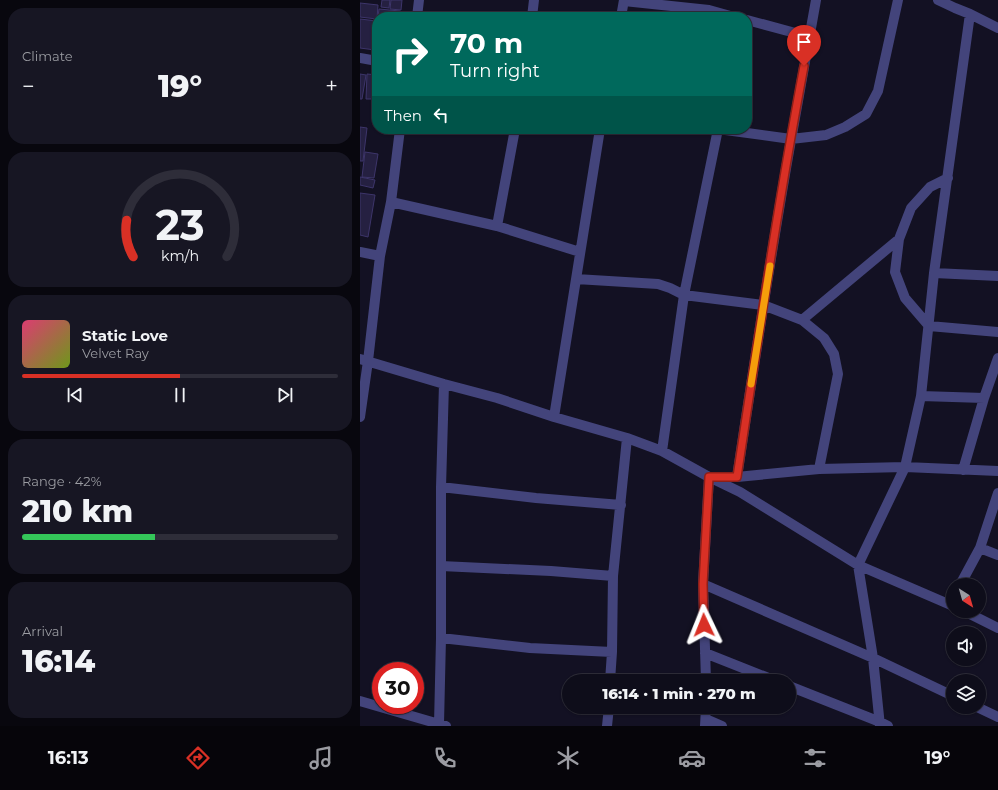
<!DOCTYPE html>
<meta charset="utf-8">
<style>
:root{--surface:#0e0d1a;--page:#171623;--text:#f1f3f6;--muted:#9b9ca2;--line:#2e2d39;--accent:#d93025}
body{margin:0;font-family:Montserrat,sans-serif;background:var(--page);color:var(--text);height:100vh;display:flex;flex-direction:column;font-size:15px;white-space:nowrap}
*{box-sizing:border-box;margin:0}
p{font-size:13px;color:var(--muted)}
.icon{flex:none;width:22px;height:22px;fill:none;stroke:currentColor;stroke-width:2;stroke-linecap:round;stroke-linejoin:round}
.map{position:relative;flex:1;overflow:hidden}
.sheet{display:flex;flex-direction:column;gap:8px;padding:8px;background:#08070e;width:360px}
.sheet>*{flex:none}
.banner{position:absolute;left:12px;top:12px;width:380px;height:122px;border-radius:16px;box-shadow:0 1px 3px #0004,0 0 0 1px var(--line);background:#00695c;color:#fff;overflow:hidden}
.needle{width:26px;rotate:143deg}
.buttons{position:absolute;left:586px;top:578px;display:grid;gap:8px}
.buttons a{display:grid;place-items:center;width:40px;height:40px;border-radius:50%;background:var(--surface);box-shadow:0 1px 3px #0004,0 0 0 1px var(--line);font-size:20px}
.speed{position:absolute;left:12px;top:662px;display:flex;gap:8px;font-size:20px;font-weight:700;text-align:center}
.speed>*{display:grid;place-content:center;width:52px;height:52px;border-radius:50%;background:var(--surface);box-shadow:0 1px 3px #0004,0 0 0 1px var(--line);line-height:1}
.speed .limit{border:6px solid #d22;background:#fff;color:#111}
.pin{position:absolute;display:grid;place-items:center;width:34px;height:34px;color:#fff;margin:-41px -17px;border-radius:50% 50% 50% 0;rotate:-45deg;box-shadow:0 0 4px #0007}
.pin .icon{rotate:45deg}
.me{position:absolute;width:44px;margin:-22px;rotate:358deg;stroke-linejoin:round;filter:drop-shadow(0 0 3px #0008)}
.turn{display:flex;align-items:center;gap:14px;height:84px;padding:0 12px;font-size:18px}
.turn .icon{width:52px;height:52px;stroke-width:2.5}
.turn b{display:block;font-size:28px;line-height:34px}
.then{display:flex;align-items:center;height:38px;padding:0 12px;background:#0003;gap:8px;font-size:15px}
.big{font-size:30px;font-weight:800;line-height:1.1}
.sheet .tile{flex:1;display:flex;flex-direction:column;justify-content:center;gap:6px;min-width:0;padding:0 14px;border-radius:16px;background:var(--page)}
.sheet .dial{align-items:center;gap:0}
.dial svg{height:104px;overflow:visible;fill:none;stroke:var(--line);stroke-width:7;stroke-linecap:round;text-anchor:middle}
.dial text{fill:var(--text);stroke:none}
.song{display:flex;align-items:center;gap:12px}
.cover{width:48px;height:48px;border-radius:6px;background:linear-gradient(135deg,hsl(340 70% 55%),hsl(80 70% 35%))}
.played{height:4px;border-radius:2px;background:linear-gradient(90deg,var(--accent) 50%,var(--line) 50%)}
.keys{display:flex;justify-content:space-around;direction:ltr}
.heat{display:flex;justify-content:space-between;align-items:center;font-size:22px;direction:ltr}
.charge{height:6px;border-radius:3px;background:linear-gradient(90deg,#34c759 42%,var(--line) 0)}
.trip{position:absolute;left:202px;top:674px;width:234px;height:40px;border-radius:20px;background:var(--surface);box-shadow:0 1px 3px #0004,0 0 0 1px var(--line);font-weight:800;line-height:40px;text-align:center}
.tabs{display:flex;height:64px;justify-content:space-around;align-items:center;background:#06050a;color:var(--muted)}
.tabs .icon{width:28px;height:28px}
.tabs .active{color:var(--accent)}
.tabs b{font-size:18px;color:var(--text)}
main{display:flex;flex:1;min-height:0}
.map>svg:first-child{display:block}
</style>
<main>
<section class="sheet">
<div class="tile"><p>Climate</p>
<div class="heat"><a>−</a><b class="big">19°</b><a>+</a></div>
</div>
<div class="tile dial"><svg viewBox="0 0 100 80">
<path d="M14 69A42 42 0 1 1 86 69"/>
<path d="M14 69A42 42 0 0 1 9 41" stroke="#d93025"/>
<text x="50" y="56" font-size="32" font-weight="700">23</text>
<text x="50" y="72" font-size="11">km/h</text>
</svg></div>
<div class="tile">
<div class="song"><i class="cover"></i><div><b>Static Love</b><p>Velvet Ray</p></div></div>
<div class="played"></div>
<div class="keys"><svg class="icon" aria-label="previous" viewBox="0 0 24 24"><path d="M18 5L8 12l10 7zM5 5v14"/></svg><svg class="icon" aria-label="pause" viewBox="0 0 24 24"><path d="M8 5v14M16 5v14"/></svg><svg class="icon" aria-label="next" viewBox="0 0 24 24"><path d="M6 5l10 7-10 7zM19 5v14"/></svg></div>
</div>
<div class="tile"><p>Range · 42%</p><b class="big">210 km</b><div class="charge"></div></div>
<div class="tile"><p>Arrival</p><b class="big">16:14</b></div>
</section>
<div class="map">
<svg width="638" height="726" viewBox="0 0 638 726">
<rect width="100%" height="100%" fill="#131123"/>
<path fill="#252041" stroke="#3d356a" d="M22,0H30L29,8L21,7Z
M31,0H42L41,10L30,9Z
M0,3L18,5L17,19L0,17Z
M19,9L40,11L39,17H18Z
M0,19L17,21V37L15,50L0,48Z
M0,74L6,75L2,99H0Z
M7,74L17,75V99H6Z
M0,127L7,128L3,161H0Z
M5,152L18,154L14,178L2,177Z
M0,177L15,180L13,188L0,185Z
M0,193L15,195L8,237L0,235Z"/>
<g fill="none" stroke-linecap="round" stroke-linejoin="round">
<path stroke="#43447b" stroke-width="10" d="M578,0L595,8L610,14L638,28
M264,1L349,10L374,17
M57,17L59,0
M172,17L174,0
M261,17L264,0
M387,20L450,37
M0,58L17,61
M588,178L570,187L551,208L539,239L535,272L545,298L569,326L638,332
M31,202L137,226L220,252
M137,226L155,129
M0,252L20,256
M574,273L638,276
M216,279L298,284L310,288L324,295L403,305L442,320L464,338L474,354L478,374L459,469
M442,320L539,239
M0,359L84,384L137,398L194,417L267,438L302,451L349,477L380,492L498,565L593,606
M561,396L624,398
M0,417L8,361L20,256L31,202L40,129
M194,417L240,129
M302,451L324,295L358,129L431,139L466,135L485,127L506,114L518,91L538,0
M603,470L624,398L638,358
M377,477C394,364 411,252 431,140C439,93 448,47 456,0
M81,487L176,498L261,505
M638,493L620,548L638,555
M81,566L191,571L253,576
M343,584L513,658L593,696
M600,585L620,548
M604,611L638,628
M81,638L170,648L252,652
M345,653L416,681
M250,681L252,652L253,576L267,438
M346,681L343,584L349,477H377L459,469L545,467L638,471
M429,686L520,722L528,726
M0,701L86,726
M617,707L638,717
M346,719L362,726
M79,724L81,638V487L84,384
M247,726L249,707
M345,726L346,707
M520,726L513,658L498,565L545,467L561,396L574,273L610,14"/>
</g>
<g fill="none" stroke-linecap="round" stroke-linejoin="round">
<defs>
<path id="route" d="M344,625L343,584L349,477H377C398,340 418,203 444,66"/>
</defs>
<use href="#route" stroke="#8d1f18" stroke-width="10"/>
<use href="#route" stroke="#d93025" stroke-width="7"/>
<path stroke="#f59e0b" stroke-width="7" d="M391,384L410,266"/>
</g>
</svg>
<div class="buttons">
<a><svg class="needle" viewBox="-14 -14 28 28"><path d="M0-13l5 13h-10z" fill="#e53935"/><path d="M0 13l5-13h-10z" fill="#9b9ca2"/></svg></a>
<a><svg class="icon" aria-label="sound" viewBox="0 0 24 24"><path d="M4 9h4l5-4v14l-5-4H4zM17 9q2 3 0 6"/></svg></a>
<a><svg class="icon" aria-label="layers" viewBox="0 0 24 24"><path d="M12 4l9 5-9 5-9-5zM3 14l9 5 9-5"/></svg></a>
</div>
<div class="speed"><div class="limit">30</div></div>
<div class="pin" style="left:444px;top:66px;background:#d93025"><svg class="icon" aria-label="arrive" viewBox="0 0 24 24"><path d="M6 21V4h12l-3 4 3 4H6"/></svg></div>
<svg class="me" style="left:344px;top:625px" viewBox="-20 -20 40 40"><path d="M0-17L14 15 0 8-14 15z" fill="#d93025" stroke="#fff" stroke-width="4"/></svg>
<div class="trip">16:14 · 1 min · 270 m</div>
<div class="banner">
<div class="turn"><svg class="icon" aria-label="right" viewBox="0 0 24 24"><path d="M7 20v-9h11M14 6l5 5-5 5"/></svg><div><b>70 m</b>Turn right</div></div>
<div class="then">Then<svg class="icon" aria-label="left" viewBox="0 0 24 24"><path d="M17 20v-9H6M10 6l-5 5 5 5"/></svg></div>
</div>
</div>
</main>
<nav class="tabs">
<b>16:13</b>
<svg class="icon active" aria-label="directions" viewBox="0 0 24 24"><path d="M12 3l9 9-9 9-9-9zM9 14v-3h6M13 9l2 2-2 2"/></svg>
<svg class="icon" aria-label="music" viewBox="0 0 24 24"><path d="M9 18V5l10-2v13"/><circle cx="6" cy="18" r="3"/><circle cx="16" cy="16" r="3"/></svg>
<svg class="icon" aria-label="phone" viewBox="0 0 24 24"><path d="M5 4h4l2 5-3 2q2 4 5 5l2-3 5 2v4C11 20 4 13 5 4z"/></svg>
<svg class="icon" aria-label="climate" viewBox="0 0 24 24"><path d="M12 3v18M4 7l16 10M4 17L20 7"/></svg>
<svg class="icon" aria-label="car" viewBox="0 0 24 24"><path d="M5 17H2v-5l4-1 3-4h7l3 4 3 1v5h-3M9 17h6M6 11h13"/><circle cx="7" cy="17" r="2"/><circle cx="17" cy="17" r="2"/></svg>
<svg class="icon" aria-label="filters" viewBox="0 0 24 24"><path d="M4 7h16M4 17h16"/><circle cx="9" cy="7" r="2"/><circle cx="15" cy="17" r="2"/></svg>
<b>19°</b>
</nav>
